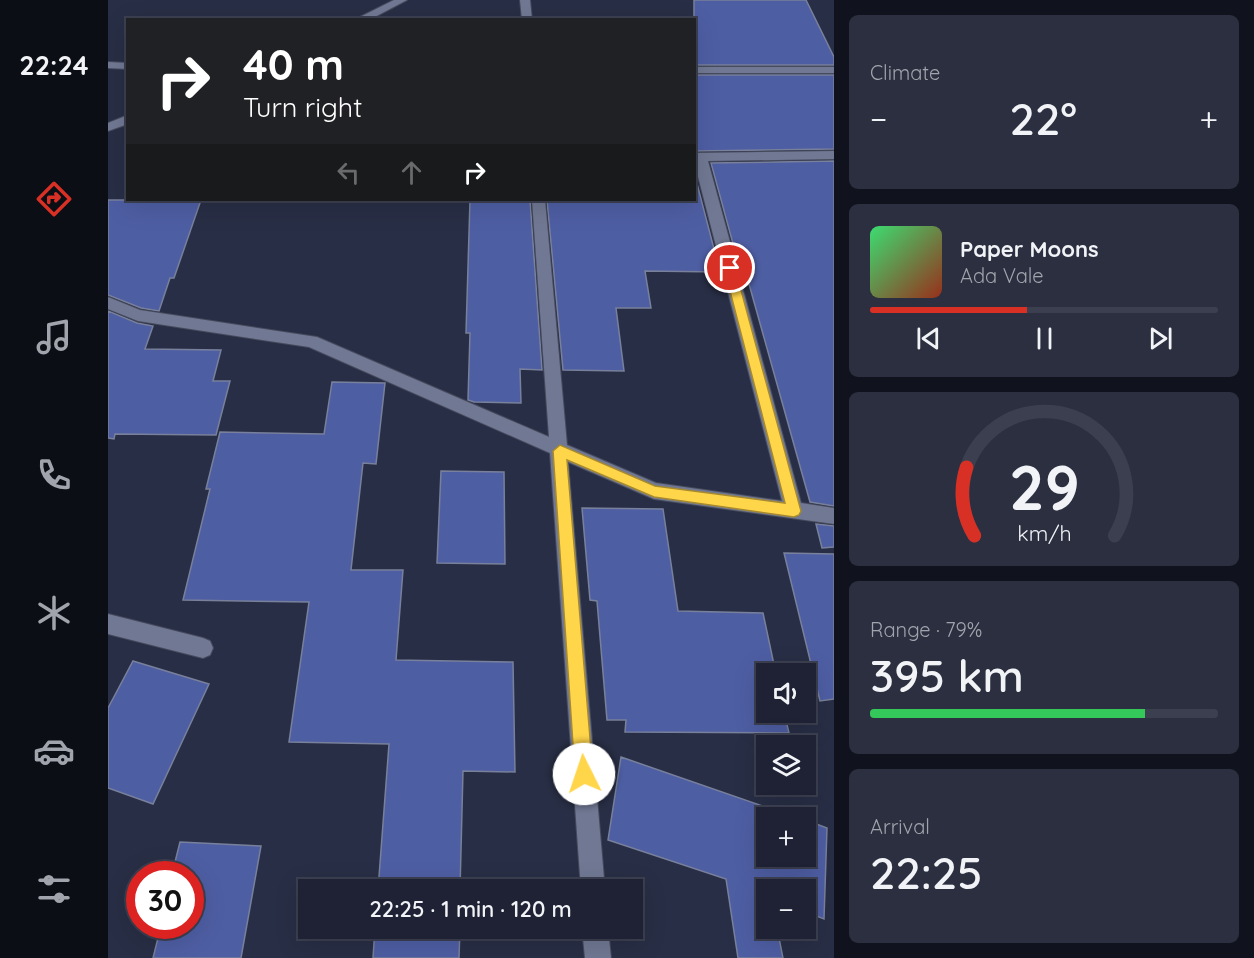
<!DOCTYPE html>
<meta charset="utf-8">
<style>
:root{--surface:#1e2234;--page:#2b2f40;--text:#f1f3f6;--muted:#a1a4ac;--line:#3c3f4f;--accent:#d93025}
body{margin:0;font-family:Quicksand,sans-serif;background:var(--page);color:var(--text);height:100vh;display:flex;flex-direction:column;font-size:22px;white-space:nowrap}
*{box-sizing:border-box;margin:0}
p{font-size:20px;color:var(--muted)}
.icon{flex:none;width:33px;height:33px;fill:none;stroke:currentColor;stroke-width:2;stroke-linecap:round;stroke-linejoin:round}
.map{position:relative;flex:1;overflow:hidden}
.side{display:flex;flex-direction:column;gap:15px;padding:15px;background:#10131d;width:420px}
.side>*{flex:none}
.guide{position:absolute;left:18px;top:18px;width:570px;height:183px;border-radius:0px;box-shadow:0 6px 24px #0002,0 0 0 2px var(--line);background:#202124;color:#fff;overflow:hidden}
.fabs{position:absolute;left:648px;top:663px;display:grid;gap:12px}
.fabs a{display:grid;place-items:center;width:60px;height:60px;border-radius:0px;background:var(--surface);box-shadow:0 6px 24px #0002,0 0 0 2px var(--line);font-size:30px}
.speed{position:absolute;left:18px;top:861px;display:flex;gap:12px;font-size:30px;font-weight:700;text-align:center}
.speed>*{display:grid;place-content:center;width:78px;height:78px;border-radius:50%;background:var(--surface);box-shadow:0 6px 24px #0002,0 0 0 2px var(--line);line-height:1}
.speed .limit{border:9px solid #d22;background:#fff;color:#111}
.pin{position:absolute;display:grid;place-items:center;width:51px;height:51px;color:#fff;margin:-26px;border:3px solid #fff;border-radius:50%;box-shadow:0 2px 6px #0007}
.me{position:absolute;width:66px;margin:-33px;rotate:356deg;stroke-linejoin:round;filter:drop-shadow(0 0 4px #0008)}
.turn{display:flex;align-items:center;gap:21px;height:126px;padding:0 18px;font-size:27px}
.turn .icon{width:78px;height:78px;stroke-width:2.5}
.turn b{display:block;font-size:42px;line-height:51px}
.lanes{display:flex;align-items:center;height:57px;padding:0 18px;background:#0003;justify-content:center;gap:30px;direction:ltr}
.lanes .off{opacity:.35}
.big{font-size:45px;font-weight:600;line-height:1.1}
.side .widget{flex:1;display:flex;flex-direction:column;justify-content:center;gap:9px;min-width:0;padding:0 21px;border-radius:9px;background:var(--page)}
.side .dial{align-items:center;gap:0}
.dial svg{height:156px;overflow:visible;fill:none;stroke:var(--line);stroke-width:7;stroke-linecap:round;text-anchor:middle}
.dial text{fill:var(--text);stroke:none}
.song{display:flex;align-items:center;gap:18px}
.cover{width:72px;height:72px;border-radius:9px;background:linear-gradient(135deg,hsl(140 70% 55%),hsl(10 70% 35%))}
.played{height:6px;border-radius:3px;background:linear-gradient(90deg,var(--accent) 45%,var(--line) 45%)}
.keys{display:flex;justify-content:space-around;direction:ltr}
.heat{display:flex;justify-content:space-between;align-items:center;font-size:33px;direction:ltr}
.charge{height:9px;border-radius:4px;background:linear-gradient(90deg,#34c759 79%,var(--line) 0)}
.trip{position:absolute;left:190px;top:879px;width:345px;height:60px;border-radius:0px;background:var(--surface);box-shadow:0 6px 24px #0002,0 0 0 2px var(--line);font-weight:600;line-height:60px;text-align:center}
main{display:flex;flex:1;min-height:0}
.tab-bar{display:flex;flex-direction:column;width:108px;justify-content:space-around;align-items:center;background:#0c0e15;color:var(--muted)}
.tab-bar .icon{width:42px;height:42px}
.tab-bar .current{color:var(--accent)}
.tab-bar b{font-size:27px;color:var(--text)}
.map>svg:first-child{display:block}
</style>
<main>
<nav class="tab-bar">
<b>22:24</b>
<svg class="icon current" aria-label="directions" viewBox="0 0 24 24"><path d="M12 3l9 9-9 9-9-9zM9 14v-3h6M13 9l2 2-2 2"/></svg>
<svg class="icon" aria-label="music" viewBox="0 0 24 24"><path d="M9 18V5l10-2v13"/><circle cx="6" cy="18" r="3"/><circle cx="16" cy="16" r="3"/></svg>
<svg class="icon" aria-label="phone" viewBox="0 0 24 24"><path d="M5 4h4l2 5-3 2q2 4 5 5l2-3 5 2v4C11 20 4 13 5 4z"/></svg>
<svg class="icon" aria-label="climate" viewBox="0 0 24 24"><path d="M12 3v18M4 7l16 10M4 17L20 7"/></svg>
<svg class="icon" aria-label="car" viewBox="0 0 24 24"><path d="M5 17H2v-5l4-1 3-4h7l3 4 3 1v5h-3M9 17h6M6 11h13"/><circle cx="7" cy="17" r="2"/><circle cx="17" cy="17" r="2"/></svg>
<svg class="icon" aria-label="filters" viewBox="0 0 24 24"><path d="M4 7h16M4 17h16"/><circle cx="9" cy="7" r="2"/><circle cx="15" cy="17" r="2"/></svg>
</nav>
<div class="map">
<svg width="726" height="958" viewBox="0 0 726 958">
<rect width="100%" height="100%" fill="#282e45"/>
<path fill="#4e5ea3" stroke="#78809b" stroke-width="1.5" d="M586,0H698L726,57V65H586Z
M586,75H726V149L586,151Z
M726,161V506L702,502L641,284H636L603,163Z
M586,172L612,272L537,271L543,308H508L516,371L455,370L439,200H586Z
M0,200H93L66,278H62L51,311L33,308L0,295Z
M362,200H422L434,370L412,369L413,403L366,402L360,400L362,333H358Z
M0,311L29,323L45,326L37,349L113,350L105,381H122L108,435L7,434L6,439L0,438Z
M224,382L277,383L268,464L255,463L243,570H295L288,660L405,662L407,772L355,771L352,890H270L281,744L181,742L201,602L75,600L102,489H98L112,432L216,434Z
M333,471L396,472L397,564L329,563Z
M474,508L555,509L570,611L655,613L668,674H658V712H676L681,733L517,732L518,720H499L489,601L482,600Z
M708,524L726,526V547L714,548Z
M676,553L726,554V699L712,701Z
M25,661L101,684L45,804L0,788V708Z
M513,757L689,818H658V856H698V820L719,828L716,919L698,912V890H658V928H669L675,958H630L618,879L500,840Z
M72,842L153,846L133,958H45L53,926H82V874H64Z
M267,928H352L351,958H265Z"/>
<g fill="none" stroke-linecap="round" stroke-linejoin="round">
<defs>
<path id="minor" d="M286,0H299L261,20H246Z
M412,0H422L424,20H414Z
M0,62L20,63V69L0,68Z
M586,67H726V73H586Z
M20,115V124L0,131V123Z
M726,151V159L600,161L693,503L726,508V524L546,499L460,462L497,890H473L442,453L201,347L30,321L0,309V297L32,310L209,337L441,437L424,200H437L459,445L548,483L674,501L586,161V153Z
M0,614L95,638L102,641L105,648L102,655L95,658L0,634Z
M474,928H500L503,958H477Z"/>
</defs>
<use href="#minor" stroke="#464a5d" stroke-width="2"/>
<use href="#minor" fill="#707893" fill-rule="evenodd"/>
</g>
<path fill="#ffd54a" stroke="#a68a30" stroke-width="1.5" d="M622,264L627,268L693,511L691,515L686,517L546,497L459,460L485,774L482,780L476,783L470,780L467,774L445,451L452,445L547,486L677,503L616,268Z"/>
</svg>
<div class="fabs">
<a><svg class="icon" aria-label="sound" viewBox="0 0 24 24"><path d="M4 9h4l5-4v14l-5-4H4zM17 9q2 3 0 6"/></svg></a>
<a><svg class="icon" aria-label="layers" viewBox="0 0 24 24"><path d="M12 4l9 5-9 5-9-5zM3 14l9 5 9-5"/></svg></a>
<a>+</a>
<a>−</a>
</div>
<div class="speed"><div class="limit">30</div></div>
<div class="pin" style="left:622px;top:268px;background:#d93025"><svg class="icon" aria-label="arrive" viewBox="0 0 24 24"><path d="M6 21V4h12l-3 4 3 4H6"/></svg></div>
<svg class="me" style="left:476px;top:774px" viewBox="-20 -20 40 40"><circle r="19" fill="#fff"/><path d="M0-13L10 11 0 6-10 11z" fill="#ffd54a"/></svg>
<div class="trip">22:25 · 1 min · 120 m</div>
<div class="guide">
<div class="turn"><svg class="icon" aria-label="right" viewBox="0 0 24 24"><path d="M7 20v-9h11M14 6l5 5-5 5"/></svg><div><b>40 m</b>Turn right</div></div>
<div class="lanes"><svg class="icon off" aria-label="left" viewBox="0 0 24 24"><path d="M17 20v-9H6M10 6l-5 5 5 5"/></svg><svg class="icon off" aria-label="ahead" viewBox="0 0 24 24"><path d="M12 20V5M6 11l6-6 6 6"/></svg><svg class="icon" aria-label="right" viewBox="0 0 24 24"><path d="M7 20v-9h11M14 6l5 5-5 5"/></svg></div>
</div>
</div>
<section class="side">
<div class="widget"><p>Climate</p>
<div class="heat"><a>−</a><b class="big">22°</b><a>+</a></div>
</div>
<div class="widget">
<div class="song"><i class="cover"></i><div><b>Paper Moons</b><p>Ada Vale</p></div></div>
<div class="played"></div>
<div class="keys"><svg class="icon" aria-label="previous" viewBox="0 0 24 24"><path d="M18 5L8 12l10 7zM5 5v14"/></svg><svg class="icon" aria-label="pause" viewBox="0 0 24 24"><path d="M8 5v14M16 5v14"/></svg><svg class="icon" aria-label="next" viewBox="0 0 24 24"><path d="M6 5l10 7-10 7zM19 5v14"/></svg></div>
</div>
<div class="widget dial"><svg viewBox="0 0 100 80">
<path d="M14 69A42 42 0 1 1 86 69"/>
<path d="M14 69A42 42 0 0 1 10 34" stroke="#d93025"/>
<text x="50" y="56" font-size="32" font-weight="700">29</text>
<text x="50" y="72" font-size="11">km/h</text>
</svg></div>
<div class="widget"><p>Range · 79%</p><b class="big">395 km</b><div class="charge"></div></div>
<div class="widget"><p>Arrival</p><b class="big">22:25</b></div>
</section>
</main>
